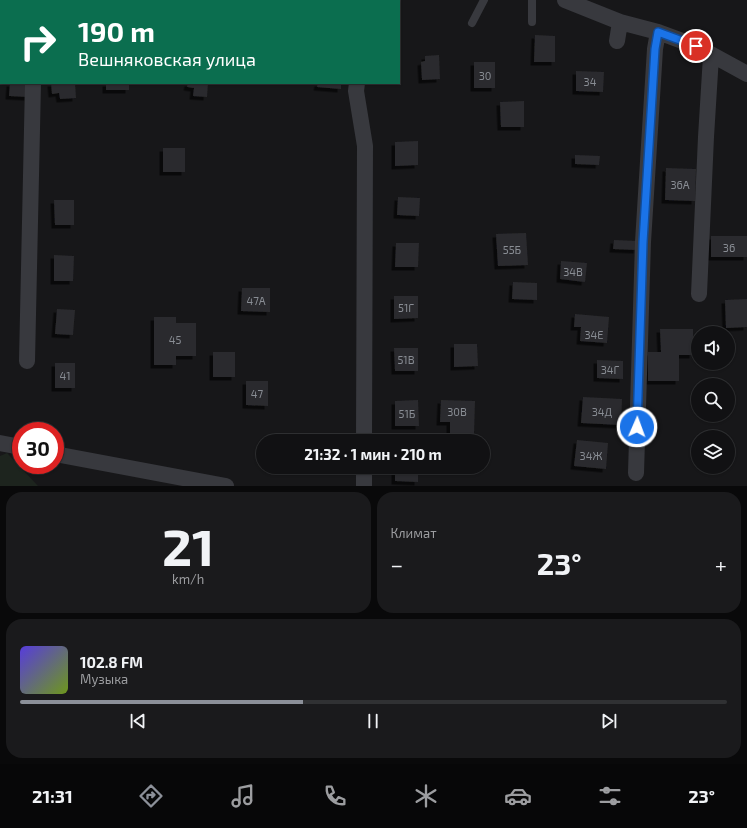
<!DOCTYPE html>
<html lang="ru">
<meta charset="utf-8">
<style>
:root{--surface:#111113;--page:#1a1a1c;--text:#f1f3f6;--muted:#9c9da0;--line:#303133;--accent:#8c9099}
body{margin:0;font-family:"Exo 2",sans-serif;background:var(--page);color:var(--text);height:100vh;display:flex;flex-direction:column;font-size:15px;white-space:nowrap}
*{box-sizing:border-box;margin:0}
p{font-size:13px;color:var(--muted)}
.icon{flex:none;width:22px;height:22px;fill:none;stroke:currentColor;stroke-width:2;stroke-linecap:round;stroke-linejoin:round}
.map{position:relative;height:486px;overflow:hidden}
.sheet{display:flex;flex-direction:column;gap:6px;padding:6px;background:#09090a;flex:1}
.sheet>*{flex:none}
.banner{position:absolute;left:0px;top:0px;width:400px;height:84px;box-shadow:0 1px 3px #0004,0 0 0 1px var(--line);background:#0b6e4f;color:#fff;overflow:hidden}
.buttons{position:absolute;left:691px;top:326px;display:grid;gap:8px}
.buttons a{display:grid;place-items:center;width:44px;height:44px;border-radius:50%;background:var(--surface);box-shadow:0 1px 3px #0004,0 0 0 1px var(--line);font-size:20px}
.speed{position:absolute;left:12px;top:422px;display:flex;gap:8px;font-size:20px;font-weight:700;text-align:center}
.speed>*{display:grid;place-content:center;width:52px;height:52px;border-radius:50%;background:var(--surface);box-shadow:0 1px 3px #0004,0 0 0 1px var(--line);line-height:1}
.speed .limit{border:6px solid #d22;background:#fff;color:#111}
.pin{position:absolute;display:grid;place-items:center;width:34px;height:34px;color:#fff;margin:-17px;border:2px solid #fff;border-radius:50%;box-shadow:0 1px 4px #0007}
.me{position:absolute;width:44px;margin:-22px;rotate:2deg;stroke-linejoin:round;filter:drop-shadow(0 0 3px #0008)}
.turn{display:flex;align-items:center;gap:14px;height:84px;padding:0 12px;font-size:18px}
.turn .icon{width:52px;height:52px;stroke-width:2.5}
.turn b{display:block;font-size:28px;line-height:34px}
.big{font-size:30px;font-weight:700;line-height:1.1}
.sheet .card{flex:1;display:flex;flex-direction:column;justify-content:center;gap:6px;min-width:0;padding:0 14px;border-radius:16px;background:var(--page)}
.sheet .dial{align-items:center;gap:0}
.dial b{font-size:52px;line-height:1}
.song{display:flex;align-items:center;gap:12px}
.cover{width:48px;height:48px;border-radius:6px;background:linear-gradient(135deg,hsl(250 70% 55%),hsl(80 70% 35%))}
.played{height:4px;border-radius:2px;background:linear-gradient(90deg,var(--accent) 40%,var(--line) 40%)}
.keys{display:flex;justify-content:space-around;direction:ltr}
.heat{display:flex;justify-content:space-between;align-items:center;font-size:22px;direction:ltr}
.sheet .tiles{flex:1;display:grid;gap:6px;grid-template-columns:1fr 1fr}
.card:last-child{grid-column:span 2}
.trip{position:absolute;left:256px;top:434px;width:234px;height:40px;border-radius:20px;background:var(--surface);box-shadow:0 1px 3px #0004,0 0 0 1px var(--line);font-weight:700;line-height:40px;text-align:center}
.menu{display:flex;height:64px;justify-content:space-around;align-items:center;background:#070708;color:var(--muted)}
.menu .icon{width:28px;height:28px}
.menu .active{color:var(--accent)}
.menu b{font-size:18px;color:var(--text)}
.map>svg:first-child{display:block}
</style>
<div class="map">
<svg width="747" height="486" viewBox="0 0 747 486">
<defs>
<filter id="shadow"><feDropShadow dx="-3.5" dy="3.5" stdDeviation="0" flood-color="#0009"/></filter>
</defs>
<rect width="100%" height="100%" fill="#171719"/>
<path fill="#1d241e" d="M7,453L38,486H0V456Z"/>
<path fill="#2a2a2d" filter="url(#shadow)" d="M535,35L555,36V62H534Z
M439,55L440,79L422,80L421,62L425,61V56Z
M474,62H495V88H474Z
M576,71L604,72L603,92L576,91Z
M10,83H28V97L9,96Z
M51,83H75L76,98L60,99L59,93L52,94Z
M106,83H129V90H106Z
M188,83H208L207,97L193,96L194,88L187,87Z
M318,83H341V89L317,87Z
M524,101V127H501L500,102Z
M418,141V165L395,166V142Z
M163,148H185V172H163Z
M575,155L600,156L599,165L575,164Z
M666,168L696,169L695,201L665,200Z
M398,197L420,198L419,216L397,215Z
M54,200H74V225H55Z
M526,233L528,265L498,266L496,234Z
M711,236H747V257H711Z
M614,240L638,241L637,250L613,249Z
M396,243H419L418,267H395Z
M54,255L74,256L73,281H54Z
M561,261L587,263L585,282L560,279Z
M513,282L537,283V300L512,299Z
M242,288H270V312L241,311Z
M394,296H418V318L394,319Z
M747,299V327L726,328L725,300Z
M57,309L75,310L73,335L55,334Z
M575,314L609,317L607,343L580,341L581,327H574Z
M154,317H176V323H196V356H176V365H154Z
M660,329H693V355H679V381H648V352H661Z
M454,344H477L478,366L454,367Z
M394,348H418V371H395Z
M213,352H235V377H213Z
M597,360L623,361V379L597,378Z
M55,363H75V388H55Z
M246,381H268V406L246,405Z
M583,397L622,399L621,425L581,423Z
M418,400L419,426H395V401Z
M441,400L475,401L474,434H450V422H440Z
M577,440L608,443L606,469L574,466Z
M395,467H418V482L395,481Z"/>
<g fill="none" stroke-linecap="round" stroke-linejoin="round">
<path stroke="#38393e" stroke-width="8" d="M115,0V1
M532,0V22
M224,1V0
M341,1V0
M472,23L484,0"/>
<path stroke="#38393e" stroke-width="16" d="M31,0V1
M565,0L620,22L658,32L696,46L747,74
M391,1V0
M617,41L620,22
M357,83L356,91L365,146L364,441
M699,294L706,137L711,56
M27,361L33,83
M0,443L21,447
M55,454L226,486
M636,473L643,242L655,49L658,32
M364,486V467"/>
</g>
<g fill="none" stroke-linecap="round" stroke-linejoin="round">
<defs>
<path id="route" d="M637,427L643,242L655,49L658,32L696,46"/>
</defs>
<use href="#route" stroke="#114b97" stroke-width="10"/>
<use href="#route" stroke="#1a73e8" stroke-width="7"/>
</g>
<g text-anchor="middle" dominant-baseline="central" stroke-width="4" stroke-linejoin="round" paint-order="stroke">
<g font-size="11" fill="#898d94">
<text x="485" y="75">30</text>
<text x="590" y="81">34</text>
<text x="680" y="184">36А</text>
<text x="729" y="247">36</text>
<text x="512" y="249">55Б</text>
<text x="573" y="271">34В</text>
<text x="256" y="300">47А</text>
<text x="406" y="307">51Г</text>
<text x="594" y="334">34Е</text>
<text x="175" y="339">45</text>
<text x="406" y="359">51В</text>
<text x="610" y="369">34Г</text>
<text x="65" y="375">41</text>
<text x="257" y="393">47</text>
<text x="457" y="411">30В</text>
<text x="602" y="411">34Д</text>
<text x="407" y="413">51Б</text>
<text x="591" y="455">34Ж</text>
</g>
</g>
</svg>
<div class="buttons">
<a><svg class="icon" aria-label="sound" viewBox="0 0 24 24"><path d="M4 9h4l5-4v14l-5-4H4zM17 9q2 3 0 6"/></svg></a>
<a><svg class="icon" aria-label="search" viewBox="0 0 24 24"><circle cx="10" cy="10" r="6"/><path d="M15 15l6 6"/></svg></a>
<a><svg class="icon" aria-label="layers" viewBox="0 0 24 24"><path d="M12 4l9 5-9 5-9-5zM3 14l9 5 9-5"/></svg></a>
</div>
<div class="speed"><div class="limit">30</div></div>
<div class="pin" style="left:696px;top:46px;background:#d93025"><svg class="icon" aria-label="arrive" viewBox="0 0 24 24"><path d="M6 21V4h12l-3 4 3 4H6"/></svg></div>
<svg class="me" style="left:637px;top:427px" viewBox="-20 -20 40 40"><circle r="17" fill="#1a73e8" stroke="#fff" stroke-width="3"/><path d="M0-11L8 9 0 5-8 9z" fill="#fff"/></svg>
<div class="trip">21:32 · 1 мин · 210 m</div>
<div class="banner">
<div class="turn"><svg class="icon" aria-label="right" viewBox="0 0 24 24"><path d="M7 20v-9h11M14 6l5 5-5 5"/></svg><div><b>190 m</b>Вешняковская улица</div></div>
</div>
</div>
<section class="sheet">
<div class="tiles">
<div class="card dial"><b>21</b><p>km/h</p></div>
<div class="card"><p>Климат</p>
<div class="heat"><a>−</a><b class="big">23°</b><a>+</a></div>
</div>
<div class="card">
<div class="song"><i class="cover"></i><div><b>102.8 FM</b><p>Музыка</p></div></div>
<div class="played"></div>
<div class="keys"><svg class="icon" aria-label="previous" viewBox="0 0 24 24"><path d="M18 5L8 12l10 7zM5 5v14"/></svg><svg class="icon" aria-label="pause" viewBox="0 0 24 24"><path d="M8 5v14M16 5v14"/></svg><svg class="icon" aria-label="next" viewBox="0 0 24 24"><path d="M6 5l10 7-10 7zM19 5v14"/></svg></div>
</div>
</div>
</section>
<nav class="menu">
<b>21:31</b>
<svg class="icon active" aria-label="directions" viewBox="0 0 24 24"><path d="M12 3l9 9-9 9-9-9zM9 14v-3h6M13 9l2 2-2 2"/></svg>
<svg class="icon" aria-label="music" viewBox="0 0 24 24"><path d="M9 18V5l10-2v13"/><circle cx="6" cy="18" r="3"/><circle cx="16" cy="16" r="3"/></svg>
<svg class="icon" aria-label="phone" viewBox="0 0 24 24"><path d="M5 4h4l2 5-3 2q2 4 5 5l2-3 5 2v4C11 20 4 13 5 4z"/></svg>
<svg class="icon" aria-label="climate" viewBox="0 0 24 24"><path d="M12 3v18M4 7l16 10M4 17L20 7"/></svg>
<svg class="icon" aria-label="car" viewBox="0 0 24 24"><path d="M5 17H2v-5l4-1 3-4h7l3 4 3 1v5h-3M9 17h6M6 11h13"/><circle cx="7" cy="17" r="2"/><circle cx="17" cy="17" r="2"/></svg>
<svg class="icon" aria-label="filters" viewBox="0 0 24 24"><path d="M4 7h16M4 17h16"/><circle cx="9" cy="7" r="2"/><circle cx="15" cy="17" r="2"/></svg>
<b>23°</b>
</nav>
